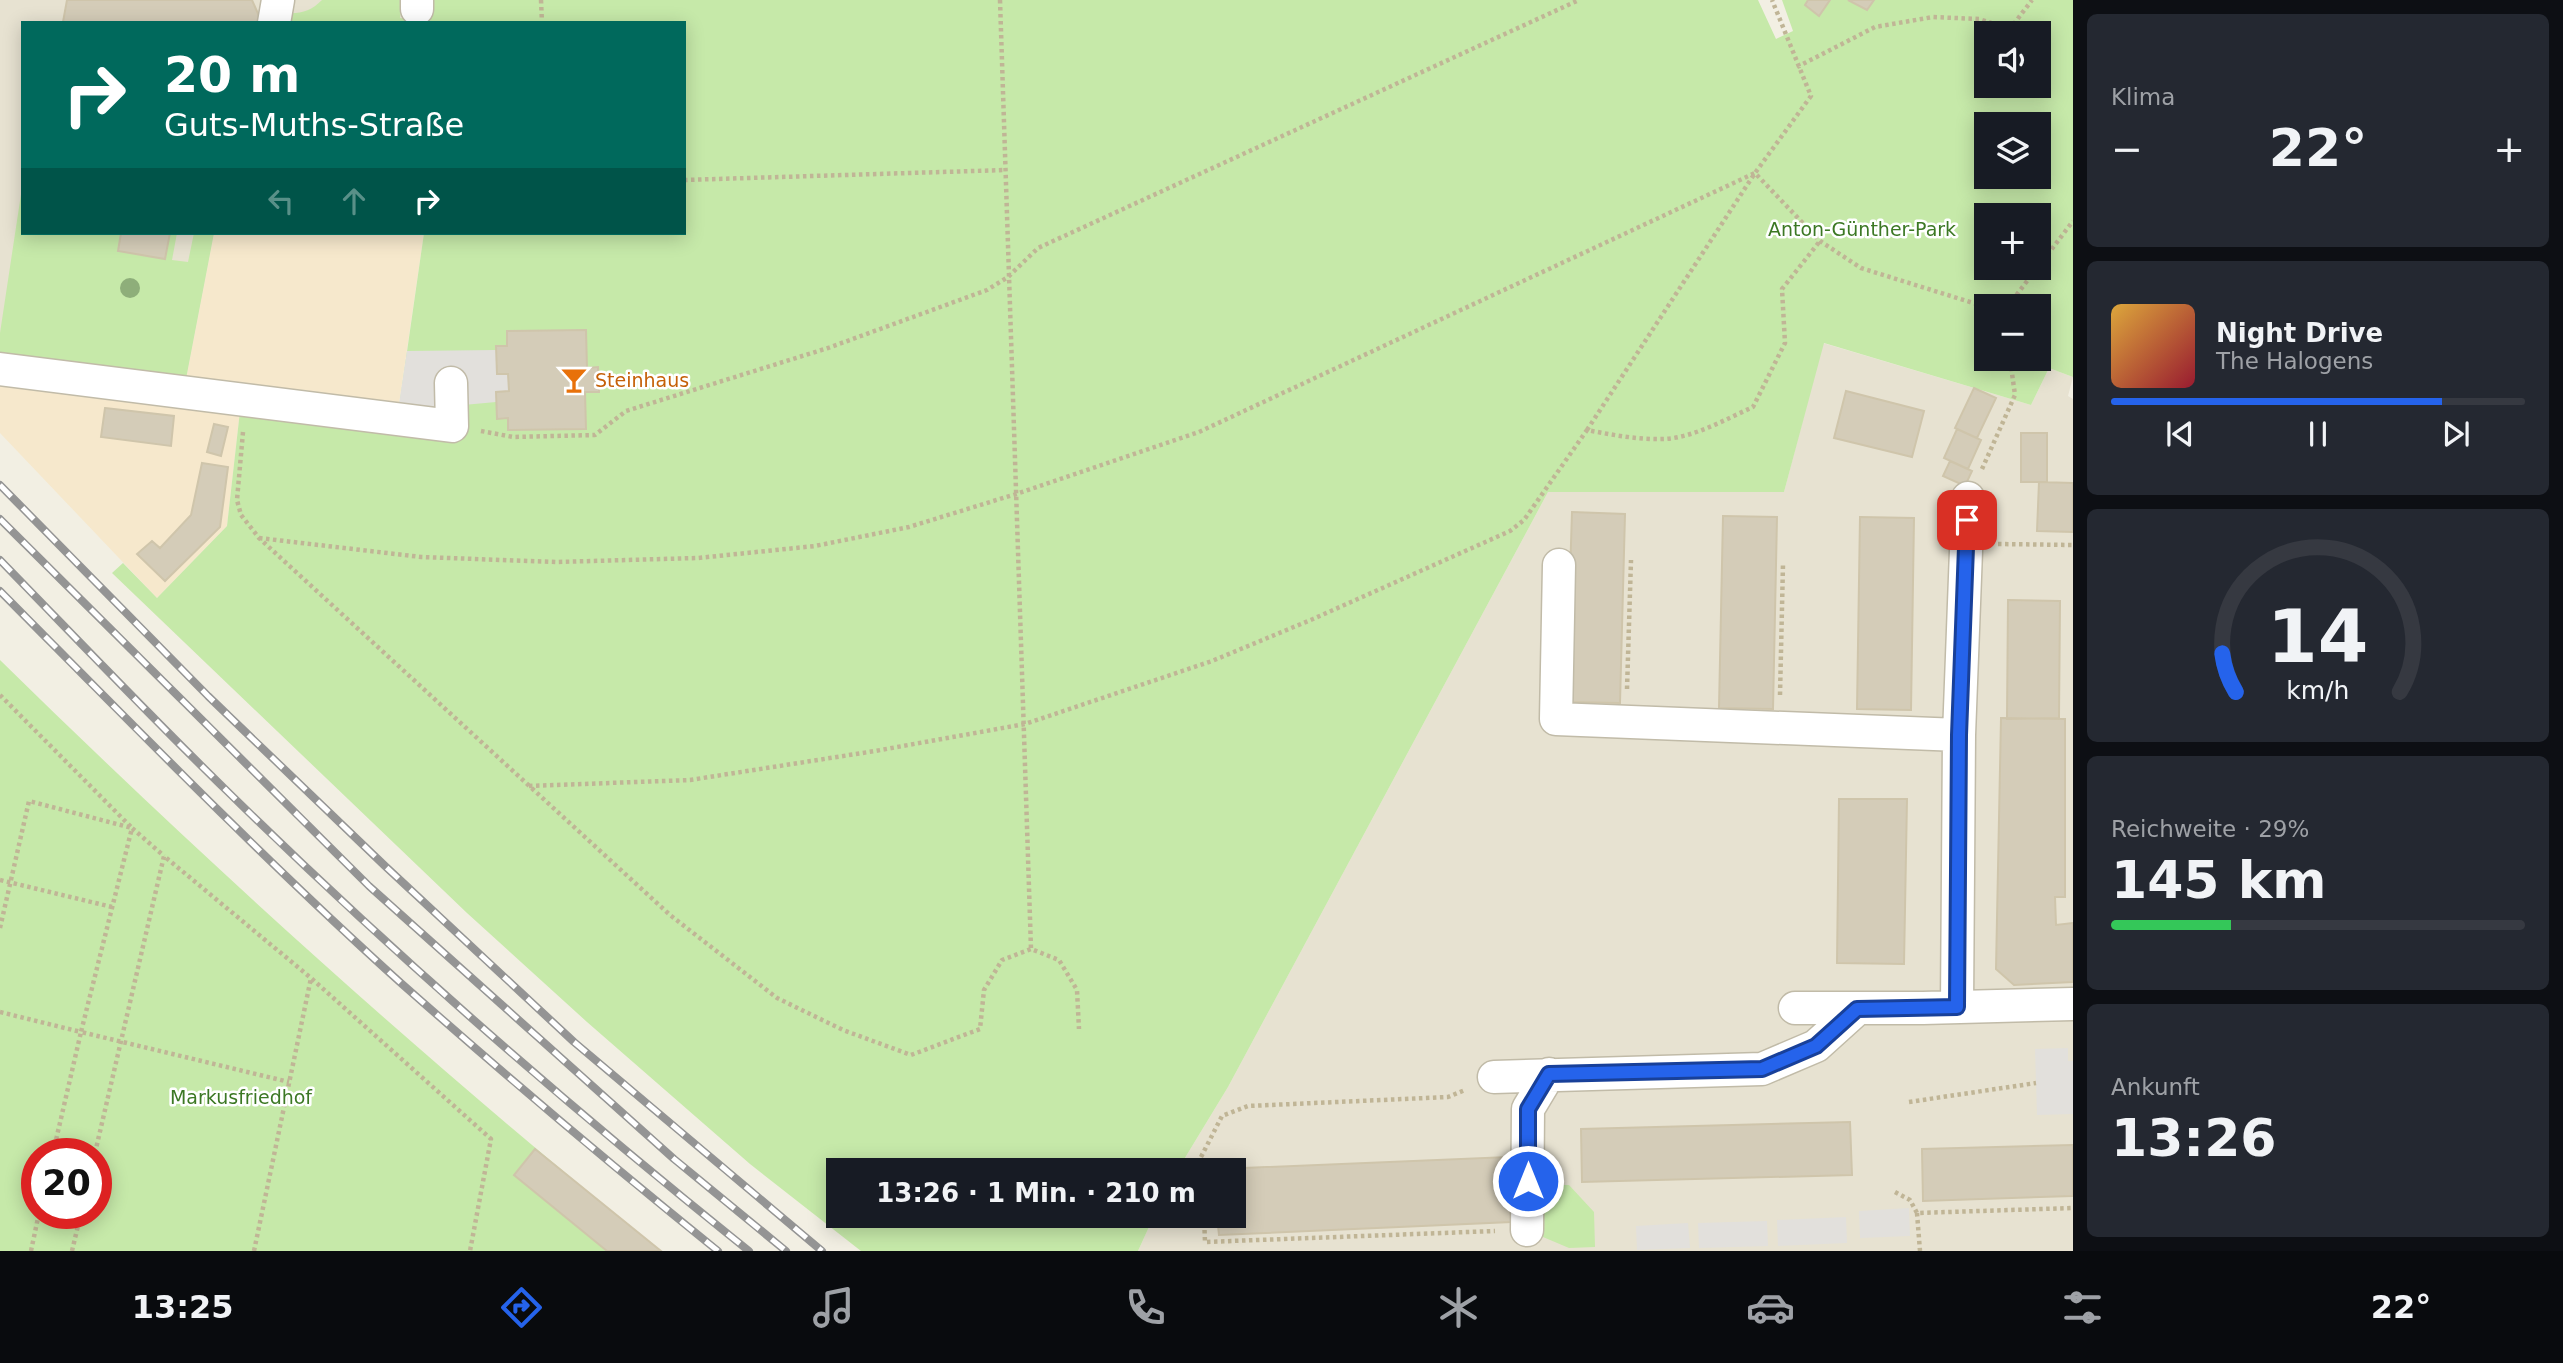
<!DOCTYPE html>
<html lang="de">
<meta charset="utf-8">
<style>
:root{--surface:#171b24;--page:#242831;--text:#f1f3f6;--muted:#9ea1a6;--line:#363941;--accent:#2563eb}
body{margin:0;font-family:"DejaVu Sans",sans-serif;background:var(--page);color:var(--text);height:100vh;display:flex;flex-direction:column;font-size:26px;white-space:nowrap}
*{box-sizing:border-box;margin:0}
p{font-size:23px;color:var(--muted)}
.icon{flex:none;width:38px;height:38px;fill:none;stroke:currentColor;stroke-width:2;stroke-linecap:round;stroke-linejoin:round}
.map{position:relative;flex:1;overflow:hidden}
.drawer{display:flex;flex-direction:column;gap:14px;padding:14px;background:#0d0f14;width:490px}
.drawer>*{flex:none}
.top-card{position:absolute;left:21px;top:21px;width:665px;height:214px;border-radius:0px;box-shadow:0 4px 18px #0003;background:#00695c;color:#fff;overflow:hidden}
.controls{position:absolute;left:1974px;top:21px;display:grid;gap:14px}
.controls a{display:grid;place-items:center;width:77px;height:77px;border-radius:0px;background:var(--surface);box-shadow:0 4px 18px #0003;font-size:35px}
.speed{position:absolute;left:21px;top:1138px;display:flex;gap:14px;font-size:35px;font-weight:700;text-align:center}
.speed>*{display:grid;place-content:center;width:91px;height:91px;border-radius:50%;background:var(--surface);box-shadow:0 4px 18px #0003;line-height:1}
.speed .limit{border:10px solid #d22;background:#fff;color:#111}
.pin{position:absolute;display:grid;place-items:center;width:60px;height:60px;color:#fff;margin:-30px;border-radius:14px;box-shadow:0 4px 10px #0006}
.me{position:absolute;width:77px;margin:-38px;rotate:0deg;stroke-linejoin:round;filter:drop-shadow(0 0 5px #0008)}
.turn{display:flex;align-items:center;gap:24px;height:147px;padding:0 28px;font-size:32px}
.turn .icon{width:91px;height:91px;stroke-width:2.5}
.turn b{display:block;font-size:49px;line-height:60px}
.lanes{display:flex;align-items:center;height:66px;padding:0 28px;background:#0003;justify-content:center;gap:35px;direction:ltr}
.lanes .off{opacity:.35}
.big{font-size:52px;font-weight:600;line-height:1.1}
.drawer .tile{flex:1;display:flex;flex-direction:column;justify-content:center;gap:10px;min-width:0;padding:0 24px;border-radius:10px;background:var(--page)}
.drawer .dial{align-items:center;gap:0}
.dial svg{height:182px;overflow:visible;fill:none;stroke:var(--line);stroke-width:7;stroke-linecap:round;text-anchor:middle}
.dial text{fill:var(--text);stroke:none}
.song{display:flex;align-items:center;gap:21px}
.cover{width:84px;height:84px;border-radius:10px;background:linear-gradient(135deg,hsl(40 70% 55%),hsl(350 70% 35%))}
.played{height:7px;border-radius:4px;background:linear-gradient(90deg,var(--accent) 80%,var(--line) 80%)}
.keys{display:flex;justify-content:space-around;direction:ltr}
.heat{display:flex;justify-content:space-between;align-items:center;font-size:38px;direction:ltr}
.charge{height:10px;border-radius:5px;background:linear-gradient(90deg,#34c759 29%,var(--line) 0)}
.trip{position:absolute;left:826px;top:1158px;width:420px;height:70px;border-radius:0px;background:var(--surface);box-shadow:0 4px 18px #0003;font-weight:600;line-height:70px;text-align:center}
.tabs{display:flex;height:112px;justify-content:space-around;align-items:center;background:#090b0e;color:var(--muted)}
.tabs .icon{width:49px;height:49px}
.tabs .current{color:var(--accent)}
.tabs b{font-size:32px;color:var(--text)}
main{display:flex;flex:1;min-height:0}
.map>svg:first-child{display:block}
</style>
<main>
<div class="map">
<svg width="2073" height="1251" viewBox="0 0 2073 1251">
<rect width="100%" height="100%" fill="#f2efe3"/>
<path fill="#e7e2d1" d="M0,0H462L458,23H23V233H214L185,384L0,380Z
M1823,343L2031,405L2049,368L2073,377L2068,396L2073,399V1251H1138L1154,1216H1234V1171H1177L1228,1087L1548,492H1784Z"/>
<path fill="#f6e8cc" d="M214,233H424L398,411L185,384Z
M0,380L240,411L227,526L157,598L0,433Z"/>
<path fill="#c6e9a9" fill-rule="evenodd" d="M322,0H402L400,18L430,21L433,0H1758L1776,39L1793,31L1782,0H2073V377L2049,368L2031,405L1824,343L1784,492H1548L1228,1087L1177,1171H838V1216H1154L1138,1251H861L750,1164L587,1022L467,913L112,573L123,563L157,598L227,526L240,411L396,428L424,233H684V23H284L286,13C301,14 311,11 322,0ZM1986,33H2039V86H1986ZM1986,124H2039V177H1986ZM1986,215H2039V268H1986ZM1986,306H2039V359H1986Z
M23,181V233H121L118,251L165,259L170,233H177L172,260L188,262L194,233H214L185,384L0,360V333Z
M0,660C211,867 431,1066 661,1251H0ZM37,1153H96V1213H37Z
M1542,1185H1569L1594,1212L1595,1247L1569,1248L1543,1237Z"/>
<path fill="#e2e0dc" d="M496,350L497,374H508L509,391L496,392V402L398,411L407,351Z
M2068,1048V1061H2073V1114L2037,1115L2035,1049Z
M1909,1208L1910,1236L1860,1238L1859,1211Z
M1846,1217L1847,1243L1778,1246L1777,1220Z
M1767,1221L1768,1246L1699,1248L1698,1223Z
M1688,1223L1690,1248L1637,1250L1636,1226Z"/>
<path fill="#d4ccb8" stroke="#cfc5ab" stroke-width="2" d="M67,0H252L259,16L258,23H65L63,22Z
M1808,0H1830L1819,16L1805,5Z
M1848,0H1874L1867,10Z
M121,233H170L165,259L118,251Z
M586,330L587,368L598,367L599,392H585L586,429L508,430V418L497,419L496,392L509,391L508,374H497L496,346H507V331Z
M1974,388L1996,398L1977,438L1955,428Z
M1846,391L1924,411L1912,457L1834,438Z
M105,408L174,416L171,446L101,437Z
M214,424L228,427L221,456L207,452Z
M1957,429L1981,440L1968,469L1944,458Z
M2021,433H2047V482H2021Z
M1950,461L1972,471L1965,486L1943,476Z
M202,463L228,467L220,527L165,581L137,554L152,541L160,548L191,515Z
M2039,482L2073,483V532L2037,531Z
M1572,512L1625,514L1620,703L1566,702Z
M1723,516L1777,517L1773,709L1719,708Z
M1860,517L1914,518L1911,710L1857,709Z
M2008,600L2060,601L2059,718L2007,719Z
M2001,718L2065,719V897H2055L2056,925L2073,923V982L2014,985L1996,969Z
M1839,799H1907L1904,964L1837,963Z
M1850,1122L1852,1175L1582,1182L1581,1129Z
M2073,1145V1196L1923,1201L1922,1149Z
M535,1149L661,1251H607L514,1175Z
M1508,1157L1511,1222L1219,1235L1217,1216H1234V1171H1203L1202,1161L1218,1160L1220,1169Z"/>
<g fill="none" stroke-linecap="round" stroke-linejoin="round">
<defs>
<path id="minor" d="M417,9V0
M274,23L278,0
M0,369L452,426L451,383
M1559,565L1556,719L1959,735
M1957,1007L1959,735L1968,498
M1795,1008H1923L2073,1004
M1494,1077L1762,1069L1816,1046L1857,1009
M1527,1230L1528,1109L1549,1074"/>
</defs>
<use href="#minor" stroke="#c1bba8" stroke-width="35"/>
<path stroke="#c0b596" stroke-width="4.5" stroke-dasharray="3.5 3.5" stroke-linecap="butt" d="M541,0L542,23
M1000,0L1031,949
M1797,67L1875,27L1933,17L1979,19L2010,29L2032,0
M684,180L1006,170
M2039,266L2073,221
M2008,306L2037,268
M1587,430L1755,173L1811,96L1772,0
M481,431L513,437L595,435L626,411L828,348L987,290L1008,277L1038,248L1579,0
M243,432L237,500L241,515L259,538L670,915L777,998L843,1030L911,1055L980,1029L984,990L1002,960L1031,949L1059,960L1077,990L1079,1029
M1982,469L2015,395L2010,359
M259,538L421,557L556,562L698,558L815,546L909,527L1016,494L1199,432L1755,173L1820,241L1861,268L1986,307
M1998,544L2073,545
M1627,689L1631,560
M0,695L131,827
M1780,695L1783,564
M529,786L690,780L875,751L1025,724L1212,661L1313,619L1510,531L1524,520L1587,430C1613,435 1639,440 1665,439C1695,437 1726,419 1753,407L1785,343L1782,289L1820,241
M0,880L112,907
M0,928L29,801L132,828
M0,1012L81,1032L132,828L164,856
M1909,1102L2036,1083
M53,1153L81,1032L289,1082
M95,1153L164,856L311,978
M1201,1171V1157L1222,1116L1248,1106L1448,1097L1465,1090
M1895,1192L1910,1200L1917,1213L2073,1208
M1917,1213L1920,1251
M1204,1216L1205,1242L1495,1231
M31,1251L39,1213
M72,1251L81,1213
M254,1251L311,978L491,1139L470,1251"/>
<use href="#minor" stroke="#fff" stroke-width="32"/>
<defs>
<path id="rail" d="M0,485L208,696L385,866L574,1042L822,1251
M0,519L369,886L674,1159L786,1251
M0,560C75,637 149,715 226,790C392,953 568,1106 749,1251
M0,591C132,724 263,859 402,984C505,1075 611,1165 718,1251"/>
</defs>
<use href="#rail" stroke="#949494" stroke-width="8"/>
<use href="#rail" stroke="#fff" stroke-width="5" stroke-dasharray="16" stroke-linecap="butt"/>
</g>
<circle fill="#8eae7a" cx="130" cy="288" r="10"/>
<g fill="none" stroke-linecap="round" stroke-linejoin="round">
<defs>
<path id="route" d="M1528,1181V1109L1549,1074L1762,1069L1816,1046L1857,1009L1957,1007L1959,735L1967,520"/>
</defs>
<use href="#route" stroke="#184099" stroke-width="18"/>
<use href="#route" stroke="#2563eb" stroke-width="12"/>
</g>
<defs>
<symbol id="bar-bare" viewBox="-9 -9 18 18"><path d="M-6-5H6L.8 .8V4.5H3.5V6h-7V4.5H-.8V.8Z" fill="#e8710a" stroke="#fff" stroke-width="2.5" paint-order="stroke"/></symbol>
</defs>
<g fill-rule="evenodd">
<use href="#bar-bare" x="555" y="361" width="38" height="38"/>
</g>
<g text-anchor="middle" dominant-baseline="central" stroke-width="5" stroke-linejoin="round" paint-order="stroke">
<g font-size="19" fill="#3c7824" stroke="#fff">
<text x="1862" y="229">Anton-Günther-Park</text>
<text x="241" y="1097">Markusfriedhof</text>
</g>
<g font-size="19" fill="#c56008" stroke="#fff" text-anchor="start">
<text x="595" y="380">Steinhaus</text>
</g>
</g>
</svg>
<div class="controls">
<a><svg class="icon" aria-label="sound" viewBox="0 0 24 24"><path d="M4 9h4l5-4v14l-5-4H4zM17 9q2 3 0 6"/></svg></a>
<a><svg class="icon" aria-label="layers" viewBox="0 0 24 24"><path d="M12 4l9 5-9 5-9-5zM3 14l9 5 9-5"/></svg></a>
<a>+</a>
<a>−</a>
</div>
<div class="speed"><div class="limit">20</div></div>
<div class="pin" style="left:1967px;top:520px;background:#d93025"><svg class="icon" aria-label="arrive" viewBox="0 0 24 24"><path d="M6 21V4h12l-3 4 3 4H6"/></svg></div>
<svg class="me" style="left:1528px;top:1181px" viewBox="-20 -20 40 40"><circle r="17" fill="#2563eb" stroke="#fff" stroke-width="3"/><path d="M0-11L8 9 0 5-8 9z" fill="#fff"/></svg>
<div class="trip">13:26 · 1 Min. · 210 m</div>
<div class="top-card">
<div class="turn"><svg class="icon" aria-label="right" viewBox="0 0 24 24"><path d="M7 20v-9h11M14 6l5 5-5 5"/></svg><div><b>20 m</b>Guts-Muths-Straße</div></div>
<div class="lanes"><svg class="icon off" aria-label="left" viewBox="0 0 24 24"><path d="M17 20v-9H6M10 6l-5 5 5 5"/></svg><svg class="icon off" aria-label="ahead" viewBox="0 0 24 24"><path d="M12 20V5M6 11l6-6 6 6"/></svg><svg class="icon" aria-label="right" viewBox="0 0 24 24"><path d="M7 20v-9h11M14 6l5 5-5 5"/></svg></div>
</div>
</div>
<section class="drawer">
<div class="tile"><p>Klima</p>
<div class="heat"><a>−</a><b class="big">22°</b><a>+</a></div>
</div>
<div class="tile">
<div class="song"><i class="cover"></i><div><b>Night Drive</b><p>The Halogens</p></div></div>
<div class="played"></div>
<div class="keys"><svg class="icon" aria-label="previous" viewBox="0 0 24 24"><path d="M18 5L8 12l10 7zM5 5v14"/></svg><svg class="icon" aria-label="pause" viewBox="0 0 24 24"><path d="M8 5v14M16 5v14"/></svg><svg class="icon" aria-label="next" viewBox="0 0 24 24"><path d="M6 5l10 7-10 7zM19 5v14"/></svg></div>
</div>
<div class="tile dial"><svg viewBox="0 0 100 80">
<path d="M14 69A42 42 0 1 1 86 69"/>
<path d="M14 69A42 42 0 0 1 8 52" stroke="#2563eb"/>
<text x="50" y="56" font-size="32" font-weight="700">14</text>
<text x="50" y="72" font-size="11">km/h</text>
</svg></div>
<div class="tile"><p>Reichweite · 29%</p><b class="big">145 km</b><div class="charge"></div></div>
<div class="tile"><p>Ankunft</p><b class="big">13:26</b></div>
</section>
</main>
<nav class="tabs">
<b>13:25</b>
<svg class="icon current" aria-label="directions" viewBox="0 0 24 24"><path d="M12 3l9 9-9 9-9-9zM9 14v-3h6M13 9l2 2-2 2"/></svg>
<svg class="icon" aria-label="music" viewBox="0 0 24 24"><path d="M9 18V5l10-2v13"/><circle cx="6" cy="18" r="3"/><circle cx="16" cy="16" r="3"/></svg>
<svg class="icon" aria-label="phone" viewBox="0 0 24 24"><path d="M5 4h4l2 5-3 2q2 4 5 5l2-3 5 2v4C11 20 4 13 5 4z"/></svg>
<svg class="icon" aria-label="climate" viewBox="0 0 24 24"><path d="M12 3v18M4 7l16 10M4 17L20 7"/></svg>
<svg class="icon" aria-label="car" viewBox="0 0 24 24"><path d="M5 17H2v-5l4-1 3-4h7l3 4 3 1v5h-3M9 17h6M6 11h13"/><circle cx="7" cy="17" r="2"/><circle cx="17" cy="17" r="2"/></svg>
<svg class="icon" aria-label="filters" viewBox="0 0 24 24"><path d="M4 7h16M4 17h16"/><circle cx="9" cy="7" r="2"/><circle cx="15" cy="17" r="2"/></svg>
<b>22°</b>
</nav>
